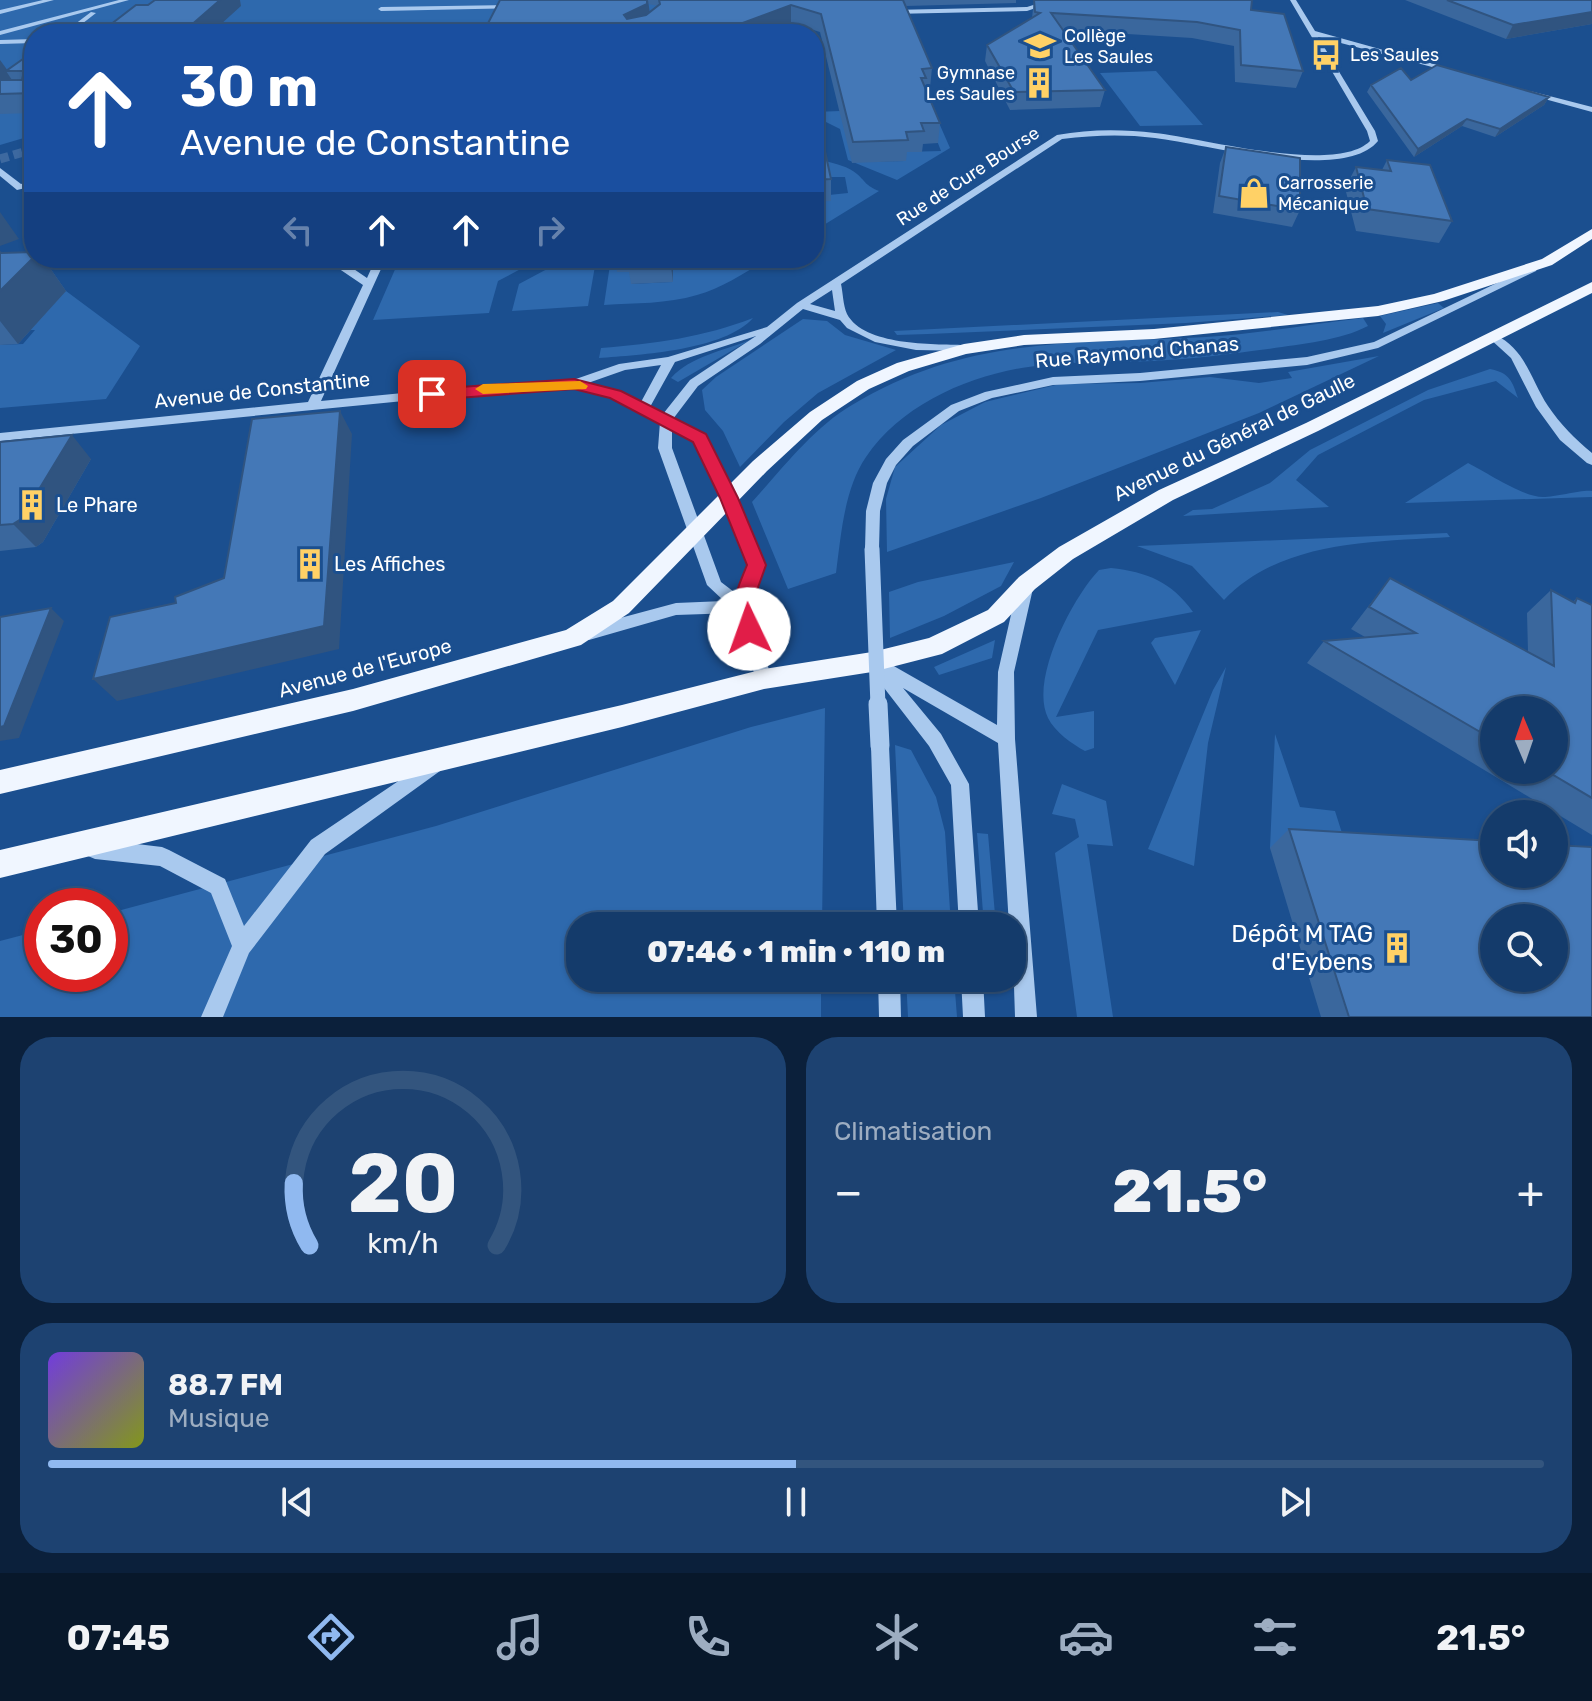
<!DOCTYPE html>
<html lang="fr">
<meta charset="utf-8">
<style>
:root{--surface:#143b6b;--page:#1d4271;--text:#f1f3f6;--muted:#9dadc1;--line:#33557e;--accent:#90b9f0}
body{margin:0;font-family:Rubik,sans-serif;background:var(--page);color:var(--text);height:100vh;display:flex;flex-direction:column;font-size:30px;white-space:nowrap}
*{box-sizing:border-box;margin:0}
p{font-size:26px;color:var(--muted)}
.icon{flex:none;width:44px;height:44px;fill:none;stroke:currentColor;stroke-width:2;stroke-linecap:round;stroke-linejoin:round}
.map{position:relative;height:1017px;overflow:hidden}
.details{display:flex;flex-direction:column;gap:20px;padding:20px;background:#0b203b;flex:1}
.details>*{flex:none}
.guide{position:absolute;left:24px;top:24px;width:800px;height:244px;border-radius:32px;box-shadow:0 2px 6px #0004,0 0 0 2px var(--line);background:#1a4fa0;color:#fff;overflow:hidden}
.needle{width:52px;rotate:358deg}
.controls{position:absolute;left:1480px;top:696px;display:grid;gap:16px}
.controls a{display:grid;place-items:center;width:88px;height:88px;border-radius:50%;background:var(--surface);box-shadow:0 2px 6px #0004,0 0 0 2px var(--line);font-size:40px}
.speed{position:absolute;left:24px;top:888px;display:flex;gap:16px;font-size:40px;font-weight:700;text-align:center}
.speed>*{display:grid;place-content:center;width:104px;height:104px;border-radius:50%;background:var(--surface);box-shadow:0 2px 6px #0004,0 0 0 2px var(--line);line-height:1}
.speed .limit{border:12px solid #d22;background:#fff;color:#111}
.pin{position:absolute;display:grid;place-items:center;width:68px;height:68px;color:#fff;margin:-34px;border-radius:16px;box-shadow:0 4px 12px #0006}
.me{position:absolute;width:88px;margin:-44px;rotate:357deg;stroke-linejoin:round;filter:drop-shadow(0 0 6px #0008)}
.turn{display:flex;align-items:center;gap:28px;height:168px;padding:0 24px;font-size:36px}
.turn .icon{width:104px;height:104px;stroke-width:2.5}
.turn b{display:block;font-size:56px;line-height:68px}
.lanes{display:flex;align-items:center;height:76px;padding:0 24px;background:#0003;justify-content:center;gap:40px;direction:ltr}
.lanes .off{opacity:.35}
.big{font-size:60px;font-weight:800;line-height:1.1}
.details .card{flex:1;display:flex;flex-direction:column;justify-content:center;gap:12px;min-width:0;padding:0 28px;border-radius:32px;background:var(--page)}
.details .dial{align-items:center;gap:0}
.dial svg{height:208px;overflow:visible;fill:none;stroke:var(--line);stroke-width:7;stroke-linecap:round;text-anchor:middle}
.dial text{fill:var(--text);stroke:none}
.song{display:flex;align-items:center;gap:24px}
.cover{width:96px;height:96px;border-radius:12px;background:linear-gradient(135deg,hsl(260 70% 55%),hsl(70 70% 35%))}
.played{height:8px;border-radius:4px;background:linear-gradient(90deg,var(--accent) 50%,var(--line) 50%)}
.keys{display:flex;justify-content:space-around;direction:ltr}
.heat{display:flex;justify-content:space-between;align-items:center;font-size:44px;direction:ltr}
.details .tiles{flex:1;display:grid;gap:20px;grid-template-columns:1fr 1fr}
.card:last-child{grid-column:span 2}
.trip{position:absolute;left:566px;top:912px;width:460px;height:80px;border-radius:32px;background:var(--surface);box-shadow:0 2px 6px #0004,0 0 0 2px var(--line);font-weight:800;line-height:80px;text-align:center}
.dock{display:flex;height:128px;justify-content:space-around;align-items:center;background:#08182b;color:var(--muted)}
.dock .icon{width:56px;height:56px}
.dock .active{color:var(--accent)}
.dock b{font-size:36px;color:var(--text)}
.map>svg:first-child{display:block}
</style>
<div class="map">
<svg width="1592" height="1017" viewBox="0 0 1592 1017">
<rect width="100%" height="100%" fill="#1b4f8f"/>
<path fill="#2e69ad" d="M0,0H221L131,34H34V135L0,145Z
M232,0H671L668,22L522,34H210Z
M1156,71L1203,125L1140,126L1100,73Z
M932,107L950,148L897,180L848,160L840,129L814,116V112L840,111L859,162L905,161L903,152L941,151L925,110Z
M824,161C835,163 849,167 857,174C867,183 865,185 879,191L814,231V202L829,195L848,193L845,177H826Z
M400,258H432L428,269L462,268L466,258H532L530,264L498,281L489,313L373,320Z
M551,258H584L595,266L588,306L512,311L519,284L549,268Z
M611,258H634L617,271L632,272V284L672,282L673,270L696,269V258H769C746,272 723,288 697,295C667,304 635,303 604,305Z
M66,291L140,346L106,399L0,408V345L23,344L35,330H4Z
M1438,303L1444,308L1383,333L1386,324L1380,316Z
M1278,312L1288,315L1186,323L928,334L897,335L894,331Z
M753,318C725,350 640,355 599,358L601,348C654,344 704,337 753,318Z
M1363,318L1368,326C1339,341 1300,344 1268,349C1230,354 1192,359 1153,361C1117,363 1080,361 1044,365C979,371 904,401 866,457C844,489 841,536 836,573L788,589L752,502C783,468 813,428 852,405C967,335 1077,344 1206,337C1258,334 1311,324 1363,318Z
M803,319L827,321L845,335L896,350L818,393L784,422L740,467L723,431L705,410L702,390L716,377Z
M750,340L678,382L671,378C691,356 723,351 750,340Z
M1379,356L1259,413L1041,498L887,552L886,499L895,467L941,425L985,402L1060,384L1140,383L1210,377L1259,383L1292,378L1288,372Z
M1490,369C1510,373 1512,381 1518,398L1496,381L1424,400L1318,455L1296,480L1329,507L1183,516L1193,510L1212,509L1270,483L1310,450L1428,390Z
M1468,463C1486,472 1523,497 1543,497C1556,497 1584,489 1592,491V497L1405,503Z
M1447,533L1450,537C1374,542 1281,540 1224,600L1192,566L1137,546Z
M1014,562L1001,586L944,616L890,638L889,592L918,582Z
M1111,568C1147,572 1172,582 1193,612L1098,630L1056,717L1094,711V748L1085,751C1072,744 1055,732 1048,718C1029,680 1073,597 1099,570Z
M1201,630L1175,685L1151,643L1155,638Z
M995,640L992,658L939,675L934,667Z
M1226,667L1208,743L1194,866L1148,849L1213,690Z
M825,708L822,926H580V978H821V1017H0V941L42,930V974H110V913L436,826L751,727Z
M1275,734L1300,807L1335,811L1348,852L1270,848Z
M895,745L911,750L936,797L945,832L951,926H904Z
M1062,784L1106,801L1113,846L1087,844L1113,1017H1077L1055,853L1079,837L1075,819L1052,814Z
M977,833L988,834L996,926H984Z
M906,978H954L957,1017H908Z"/>
<g fill="none" stroke-linecap="round" stroke-linejoin="round">
<path stroke="#3d69a0" stroke-width="9" stroke-dasharray="9 5" stroke-linecap="butt" d="M0,159L34,149"/>
<path fill="#a9c9ee" fill-rule="evenodd" d="M43,0H54L0,14V10Z
M119,0H129L0,35V31Z
M1049,0H1059L1027,11L892,14L889,12L892,10L1027,7Z
M1290,0H1296L1315,31L1459,71L1455,73L1318,37L1375,131L1378,141C1344,183 1206,144 1155,138C1124,134 1094,135 1062,139L841,284C843,293 843,305 847,314C864,346 933,344 964,345L968,347V351L916,350L875,342L847,328L840,320L803,309L760,344L698,386L673,419L705,435L736,498L763,565L749,607L772,679L770,684L764,686L758,684L756,679L735,613L676,615L589,640L583,638L581,633L583,628L676,603L724,601L707,585L658,448L660,422L612,397L574,388L495,392L0,441V433L308,402L363,285L332,264L333,258H343L342,261L367,278L376,258H386L321,401L495,384L573,380L619,364L668,357L767,327L797,303L1057,135C1089,129 1122,129 1155,133C1202,138 1336,175 1370,141L1367,131ZM832,290L835,311L810,304ZM756,336L690,380L663,414L650,407L675,362ZM661,365L641,402L620,391L588,383L625,370ZM672,429L695,441L722,498L749,565L738,595L721,582L672,448Z
M518,5L516,8L381,11L378,9L381,7Z
M91,12L96,13L69,34H62Z
M34,39V43L0,44V40Z
M1530,91L1592,107V112L1530,95Z
M0,168L21,184L34,180V186L17,190L0,176Z
M1532,266L1537,269L1536,271L1378,348L1307,365L1140,381L1053,385L992,398L959,411L913,446L896,465L887,483L880,511L879,549L877,553H867L865,549L866,511L873,483L886,459L903,440L951,405L985,392L1053,377L1140,373L1307,357L1374,342Z
M1495,335C1525,348 1531,380 1548,406C1560,424 1575,439 1592,453V465L1587,463L1560,440L1536,407L1511,358L1489,338Z
M1026,578L1031,580L1034,584L1014,672L1015,739L1037,1017H1015L1012,926H1009L998,743L903,688L941,734L969,784L979,926H959L951,785L929,746L864,662L866,657L872,655L878,657L997,725L998,672L1018,584L1021,580Z
M880,738L886,740L889,746L897,926H877L871,746L874,740Z
M434,757L440,759L443,765L440,771L325,854L249,953L223,1017H201L232,946L211,893L160,866L95,859L88,856L85,849L88,842L95,839L162,847L169,850L225,879L244,926L311,840Z
M878,978H900L901,1017H879Z
M961,978H983L985,1017H963Z"/>
<path fill="#f0f6ff" fill-rule="evenodd" d="M1592,229V239L1552,265L1443,301L1378,316L1154,339L1024,345L966,354L909,371L869,389L822,420L767,471L629,613L581,645L353,711L0,794V770L353,689L566,630L613,601L753,461L810,412L857,381L897,363L964,344L1024,335L1154,329L1378,306L1434,294L1542,259Z
M1592,282V293L1318,431L1173,500L1073,559L1035,589L1004,622L942,654L872,672L764,689L622,727L0,878V850L622,705L764,669L872,652L929,638L988,610L1019,577L1059,547L1159,490L1306,423Z"/>
<path stroke="#a9c9ee" stroke-width="15" d="M872,549L878,706"/>
<path stroke="#a9c9ee" stroke-width="19" d="M878,704L880,746"/>
</g>
<path fill="#3a679d" fill-rule="evenodd" d="M500,0H1016V3L906,6L932,68L930,88H925L940,123L938,143L923,144L922,152H907L906,161L852,163L820,32L791,23L762,34H483ZM648,4L658,6L649,12Z
M1034,0L1251,10L1303,71L1296,88L1235,82L1234,46L1192,38L1063,30L1105,90L1100,107L1010,110L985,61L987,45L1032,18Z
M1405,0H1592V24L1506,39Z
M34,59V113L0,114V60L7,70Z
M1411,80L1549,97L1544,105L1495,137L1462,126L1414,157L1367,92L1371,85Z
M1226,147L1300,210L1292,227L1213,213L1220,163Z
M814,151L831,179V201L814,202Z
M1387,160L1452,221L1439,243L1356,231L1345,188L1356,167L1382,170Z
M0,252L1,253L34,258H43L66,291L18,344L0,345Z
M423,258H466L462,268L427,269Z
M615,258H700H696V269L673,270V282L631,284L629,272H617Z
M0,442L91,459L43,542L36,547L0,551Z
M1390,578L1528,652L1527,613L1551,590L1573,602L1577,598L1592,605V835L1307,663L1324,641L1365,637L1351,629ZM1494,710L1554,770H1494Z
M1289,829L1592,1017H1321L1270,848Z"/>
<path fill="#305480" d="M220,0H240L241,6L210,34H181Z
M648,0L650,14L626,33L624,15Z
M791,5V23L762,34H713Z
M1592,12V24L1506,39L1513,25Z
M0,60L8,71H6L12,80L0,88Z
M1549,97L1544,105L1495,137L1500,129Z
M1467,119L1462,126L1414,157L1418,149Z
M0,212L19,239L0,246Z
M34,257V258H43L66,291L18,344L0,321V291Z
M459,258H466L462,268Z
M670,258H672L673,270V282Z
M340,411L352,434L339,649L117,701L93,679L324,626Z
M72,435L91,459L43,542L36,547L13,524Z
M51,608L64,621L19,738L0,741V727Z"/>
<path fill="#4478b7" stroke="#305480" stroke-width="2" fill-rule="evenodd" d="M155,0H220L181,34H86L95,28H106L136,5H148Z
M500,0H647V4L624,15L627,19L646,15L660,4L659,0H903L932,68L922,69L926,78H921L940,123H921L924,131L906,132L908,140L853,142L821,14L791,5L713,34H588L598,30L483,33Z
M1034,0H1252L1251,10L1284,14L1303,71L1241,65L1240,30L1197,22L1051,13L1105,90L1014,92L987,45L1040,13L1035,12Z
M1447,0H1592V12L1513,25Z
M23,59H34V93L0,94V80H22L24,71H6Z
M1437,65L1549,97L1500,129L1467,119L1418,149L1371,85L1401,68L1411,80Z
M1226,147L1300,158V210L1219,196Z
M814,151H825L831,179L814,180Z
M1387,160L1430,165L1452,221L1367,209L1356,167L1391,171Z
M0,252L1,253L34,252V257L0,291Z
M628,258H670V259L627,261Z
M340,411L324,626L93,679L110,617L176,603L175,597L224,578L252,419Z
M72,435L21,519L13,524L0,525V442Z
M1390,578L1554,666L1551,590L1575,603L1577,598L1592,605V798L1545,770H1554V710H1494V740L1324,641L1416,633L1369,607Z
M51,608L4,726L0,727V617Z
M1289,829L1494,841V874H1554V845L1592,847V1017H1349ZM1494,918H1554V978H1494Z"/>
<path fill="#e11d48" stroke="#92132f" stroke-width="2" d="M574,379L621,391L706,434L738,498L766,565L751,607L759,629L756,635L749,638L742,635C727,606 736,593 747,565L720,498L693,442L610,398L574,389L432,400L424,394L432,389Z"/>
<path fill="#f59e0b" d="M580,381L588,386L586,389L483,394L475,389L483,384Z"/>
<defs>
<symbol id="school-bare" viewBox="-9 -9 18 18"><path d="M0-5L7-2L0 1L-7-2ZM-4 1L0 2.5L4 1V4Q0 6-4 4Z" fill="#ffd166" stroke="#1b4f8f" stroke-width="2.5" paint-order="stroke"/></symbol>
<symbol id="bus-bare" viewBox="-9 -9 18 18"><path d="M-5-6H5V4H4V6H2V4H-2V6H-4V4H-5ZM-3.5-4V0h7V-4ZM-3.5 1.2v1.5H-2V1.2ZM2 1.2v1.5H3.5V1.2Z" fill="#ffd166" stroke="#1b4f8f" stroke-width="2.5" paint-order="stroke"/></symbol>
<symbol id="building-bare" viewBox="-9 -9 18 18"><path d="M-4-6H4V6H1V3H-1V6H-4ZM-2.5-4.3h1.7v1.8h-1.7ZM.8-4.3h1.7v1.8H.8ZM-2.5-1h1.7V.8h-1.7ZM.8-1h1.7V.8H.8Z" fill="#ffd166" stroke="#1b4f8f" stroke-width="2.5" paint-order="stroke"/></symbol>
<symbol id="shop-bare" viewBox="-9 -9 18 18"><path d="M-5-2.5h2.3a2.7 3.5 0 0 1 5.4 0H5L5.5 6h-11ZM-1.5-2.5h3a1.5 2.3 0 0 0-3 0Z" fill="#ffd166" stroke="#1b4f8f" stroke-width="2.5" paint-order="stroke"/></symbol>
</defs>
<g fill-rule="evenodd">
<use href="#school-bare" x="1018" y="24" width="44" height="44"/>
<use href="#bus-bare" x="1304" y="33" width="44" height="44"/>
<use href="#building-bare" x="1017" y="61" width="44" height="44"/>
<use href="#shop-bare" x="1232" y="171" width="44" height="44"/>
<use href="#building-bare" x="10" y="483" width="44" height="44"/>
<use href="#building-bare" x="288" y="542" width="44" height="44"/>
<use href="#building-bare" x="1375" y="926" width="44" height="44"/>
</g>
<g text-anchor="middle" dominant-baseline="central" stroke-width="6" stroke-linejoin="round" paint-order="stroke">
<g font-size="18" fill="#fff" stroke="#1b4f8f" text-anchor="start">
<text x="1064" y="36">Collège<tspan x="1064" dy="21">Les Saules</tspan></text>
<text x="1350" y="55">Les Saules</text>
<text x="1015" y="73" text-anchor="end">Gymnase<tspan x="1015" dy="21">Les Saules</tspan></text>
<text x="1278" y="183">Carrosserie<tspan x="1278" dy="21">Mécanique</tspan></text>
</g>
<g font-size="18" fill="#fff" stroke="#1b4f8f">
<text transform="translate(968 176) rotate(-33)">Rue de Cure Bourse</text>
</g>
<g font-size="20" fill="#fff" stroke="#1b4f8f">
<text transform="translate(1137 352) rotate(-5)">Rue Raymond Chanas</text>
<text transform="translate(262 390) rotate(-6)">Avenue de Constantine</text>
<text transform="translate(1234 437) rotate(-26)">Avenue du Général de Gaulle</text>
<text transform="translate(365 668) rotate(-15)">Avenue de l'Europe</text>
</g>
<g font-size="20" fill="#fff" stroke="#1b4f8f" text-anchor="start">
<text x="56" y="505">Le Phare</text>
<text x="334" y="564">Les Affiches</text>
</g>
<g font-size="24" fill="#fff" stroke="#1b4f8f" text-anchor="end">
<text x="1373" y="934">Dépôt M TAG<tspan x="1373" dy="28">d'Eybens</tspan></text>
</g>
</g>
</svg>
<div class="controls">
<a><svg class="needle" viewBox="-14 -14 28 28"><path d="M0-13l5 13h-10z" fill="#e53935"/><path d="M0 13l5-13h-10z" fill="#9dadc1"/></svg></a>
<a><svg class="icon" aria-label="sound" viewBox="0 0 24 24"><path d="M4 9h4l5-4v14l-5-4H4zM17 9q2 3 0 6"/></svg></a>
<a><svg class="icon" aria-label="search" viewBox="0 0 24 24"><circle cx="10" cy="10" r="6"/><path d="M15 15l6 6"/></svg></a>
</div>
<div class="speed"><div class="limit">30</div></div>
<div class="pin" style="left:432px;top:394px;background:#d93025"><svg class="icon" aria-label="arrive" viewBox="0 0 24 24"><path d="M6 21V4h12l-3 4 3 4H6"/></svg></div>
<svg class="me" style="left:749px;top:629px" viewBox="-20 -20 40 40"><circle r="19" fill="#fff"/><path d="M0-13L10 11 0 6-10 11z" fill="#e11d48"/></svg>
<div class="trip">07:46 · 1 min · 110 m</div>
<div class="guide">
<div class="turn"><svg class="icon" aria-label="ahead" viewBox="0 0 24 24"><path d="M12 20V5M6 11l6-6 6 6"/></svg><div><b>30 m</b>Avenue de Constantine</div></div>
<div class="lanes"><svg class="icon off" aria-label="left" viewBox="0 0 24 24"><path d="M17 20v-9H6M10 6l-5 5 5 5"/></svg><svg class="icon" aria-label="ahead" viewBox="0 0 24 24"><path d="M12 20V5M6 11l6-6 6 6"/></svg><svg class="icon" aria-label="ahead" viewBox="0 0 24 24"><path d="M12 20V5M6 11l6-6 6 6"/></svg><svg class="icon off" aria-label="right" viewBox="0 0 24 24"><path d="M7 20v-9h11M14 6l5 5-5 5"/></svg></div>
</div>
</div>
<section class="details">
<div class="tiles">
<div class="card dial"><svg viewBox="0 0 100 80">
<path d="M14 69A42 42 0 1 1 86 69"/>
<path d="M14 69A42 42 0 0 1 8 45" stroke="#90b9f0"/>
<text x="50" y="56" font-size="32" font-weight="700">20</text>
<text x="50" y="72" font-size="11">km/h</text>
</svg></div>
<div class="card"><p>Climatisation</p>
<div class="heat"><a>−</a><b class="big">21.5°</b><a>+</a></div>
</div>
<div class="card">
<div class="song"><i class="cover"></i><div><b>88.7 FM</b><p>Musique</p></div></div>
<div class="played"></div>
<div class="keys"><svg class="icon" aria-label="previous" viewBox="0 0 24 24"><path d="M18 5L8 12l10 7zM5 5v14"/></svg><svg class="icon" aria-label="pause" viewBox="0 0 24 24"><path d="M8 5v14M16 5v14"/></svg><svg class="icon" aria-label="next" viewBox="0 0 24 24"><path d="M6 5l10 7-10 7zM19 5v14"/></svg></div>
</div>
</div>
</section>
<nav class="dock">
<b>07:45</b>
<svg class="icon active" aria-label="directions" viewBox="0 0 24 24"><path d="M12 3l9 9-9 9-9-9zM9 14v-3h6M13 9l2 2-2 2"/></svg>
<svg class="icon" aria-label="music" viewBox="0 0 24 24"><path d="M9 18V5l10-2v13"/><circle cx="6" cy="18" r="3"/><circle cx="16" cy="16" r="3"/></svg>
<svg class="icon" aria-label="phone" viewBox="0 0 24 24"><path d="M5 4h4l2 5-3 2q2 4 5 5l2-3 5 2v4C11 20 4 13 5 4z"/></svg>
<svg class="icon" aria-label="climate" viewBox="0 0 24 24"><path d="M12 3v18M4 7l16 10M4 17L20 7"/></svg>
<svg class="icon" aria-label="car" viewBox="0 0 24 24"><path d="M5 17H2v-5l4-1 3-4h7l3 4 3 1v5h-3M9 17h6M6 11h13"/><circle cx="7" cy="17" r="2"/><circle cx="17" cy="17" r="2"/></svg>
<svg class="icon" aria-label="filters" viewBox="0 0 24 24"><path d="M4 7h16M4 17h16"/><circle cx="9" cy="7" r="2"/><circle cx="15" cy="17" r="2"/></svg>
<b>21.5°</b>
</nav>
